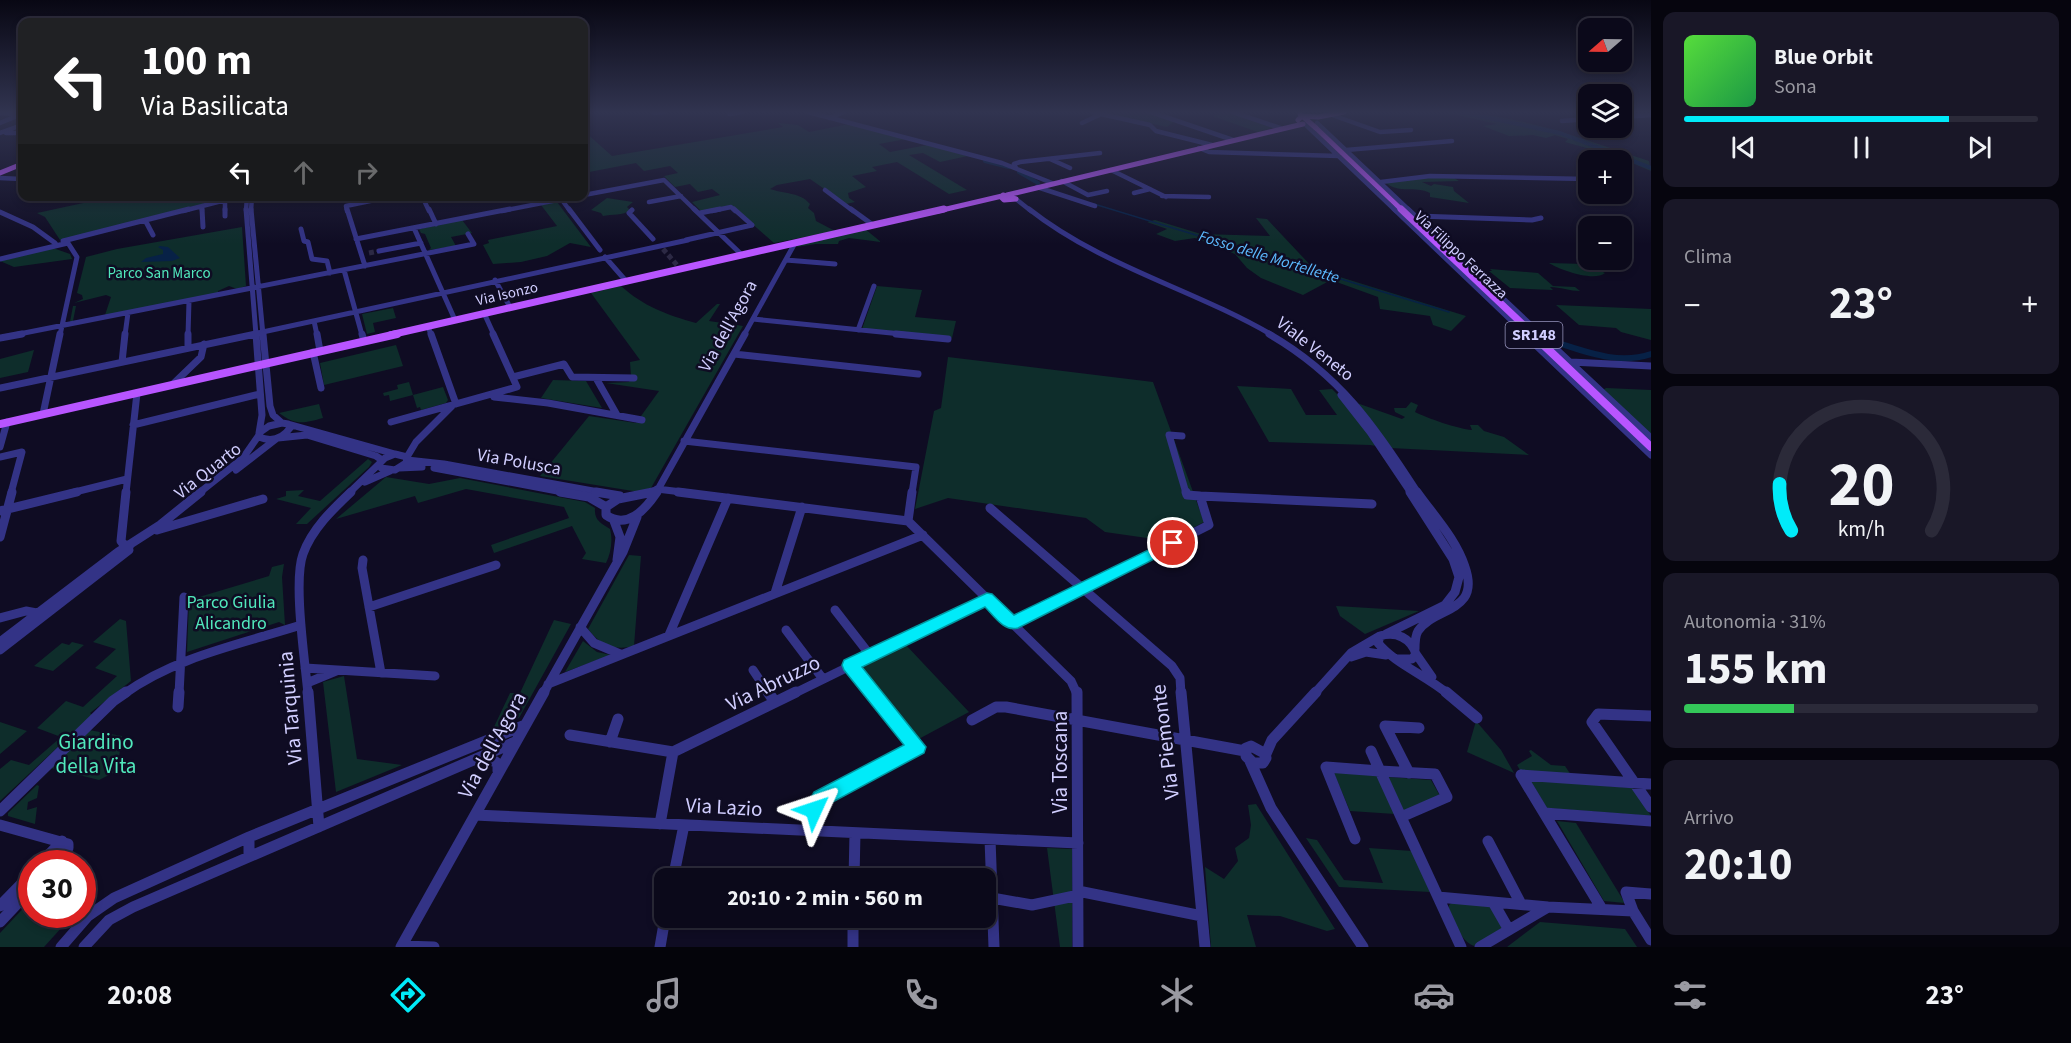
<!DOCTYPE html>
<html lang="it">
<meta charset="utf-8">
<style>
:root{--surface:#0b091a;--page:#191727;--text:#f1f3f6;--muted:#9a9aa2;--line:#2b2a39;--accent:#00ebf9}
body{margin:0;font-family:"Source Sans 3",sans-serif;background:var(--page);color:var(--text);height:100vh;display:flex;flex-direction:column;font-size:22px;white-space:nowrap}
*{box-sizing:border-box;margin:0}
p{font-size:20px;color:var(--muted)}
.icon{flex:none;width:33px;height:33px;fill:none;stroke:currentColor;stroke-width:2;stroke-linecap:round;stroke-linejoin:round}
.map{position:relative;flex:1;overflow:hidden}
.sheet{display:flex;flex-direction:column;gap:12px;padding:12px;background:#06050e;width:420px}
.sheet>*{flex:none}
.banner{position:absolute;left:18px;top:18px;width:570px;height:183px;border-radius:12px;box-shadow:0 3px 9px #0003,0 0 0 2px var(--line);background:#202124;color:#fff;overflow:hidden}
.needle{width:39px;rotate:250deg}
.controls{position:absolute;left:1578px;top:18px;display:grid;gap:12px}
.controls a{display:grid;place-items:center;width:54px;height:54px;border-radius:12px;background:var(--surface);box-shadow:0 3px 9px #0003,0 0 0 2px var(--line);font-size:30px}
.speed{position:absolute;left:18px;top:850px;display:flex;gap:12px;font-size:30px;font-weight:700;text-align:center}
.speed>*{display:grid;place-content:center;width:78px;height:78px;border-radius:50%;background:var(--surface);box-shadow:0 3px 9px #0003,0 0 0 2px var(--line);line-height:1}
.speed .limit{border:9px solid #d22;background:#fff;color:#111}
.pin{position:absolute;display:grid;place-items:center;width:51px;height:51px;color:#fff;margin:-26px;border:3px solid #fff;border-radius:50%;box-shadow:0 2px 6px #0007}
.me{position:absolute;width:66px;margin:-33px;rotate:48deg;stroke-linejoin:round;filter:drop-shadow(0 0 4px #0008)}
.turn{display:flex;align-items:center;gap:21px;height:126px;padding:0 24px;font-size:27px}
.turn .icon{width:78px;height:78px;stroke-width:2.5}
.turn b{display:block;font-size:42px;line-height:51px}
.lanes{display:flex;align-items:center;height:57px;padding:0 24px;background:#0003;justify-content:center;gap:30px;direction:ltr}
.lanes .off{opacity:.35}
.big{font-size:45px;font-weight:700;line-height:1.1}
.sheet .widget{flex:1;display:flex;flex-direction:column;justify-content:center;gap:9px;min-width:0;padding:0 21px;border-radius:12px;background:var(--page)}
.sheet .dial{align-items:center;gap:0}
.dial svg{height:156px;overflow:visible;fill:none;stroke:var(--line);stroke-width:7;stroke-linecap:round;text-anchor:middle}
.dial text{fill:var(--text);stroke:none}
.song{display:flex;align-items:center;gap:18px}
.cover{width:72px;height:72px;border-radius:9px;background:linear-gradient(135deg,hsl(110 70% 55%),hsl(140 70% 35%))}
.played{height:6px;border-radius:3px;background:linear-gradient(90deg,var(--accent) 75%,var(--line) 75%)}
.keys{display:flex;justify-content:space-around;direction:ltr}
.heat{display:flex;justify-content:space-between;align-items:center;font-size:33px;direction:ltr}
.charge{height:9px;border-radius:4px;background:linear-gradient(90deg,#34c759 31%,var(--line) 0)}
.trip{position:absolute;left:654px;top:868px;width:342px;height:60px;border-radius:12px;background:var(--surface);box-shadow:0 3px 9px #0003,0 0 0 2px var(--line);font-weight:700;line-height:60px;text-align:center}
.tabs{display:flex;height:96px;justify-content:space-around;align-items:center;background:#04040a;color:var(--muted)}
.tabs .icon{width:42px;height:42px}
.tabs .current{color:var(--accent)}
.tabs b{font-size:27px;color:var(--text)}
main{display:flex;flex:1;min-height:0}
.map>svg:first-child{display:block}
</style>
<main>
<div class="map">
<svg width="1651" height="947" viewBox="0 0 1651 947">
<rect width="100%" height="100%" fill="#0f0c23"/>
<path fill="#0e2d2b" d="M1100,112H1149L1176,120L1167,127Z
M1208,112H1231L1275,127L1258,132L1212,116L1218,114Z
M1444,112C1516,112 1581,139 1649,161L1651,171L1611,154L1596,155L1590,149L1565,142L1568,139L1555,135L1546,138L1533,135L1509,136L1483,126L1497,124Z
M778,123L798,125L809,132L849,124L906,139L879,144L890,152L927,145L968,156L940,162L923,153L909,155L967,190L949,194L897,162L872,167L877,171L852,176L866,187L848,193L849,198L855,202L846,204L810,179L777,185L770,189C784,194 800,192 810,204L808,208L814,213L816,221L835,231L774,243L732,206L701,211L692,202L720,195L712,189L698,192L690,184L675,187L664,176L678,173L670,166L644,171L636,163L584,173V131L612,156L783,127Z
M1451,176L1459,181L1422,182L1431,186L1434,184L1453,187L1454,191L1469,203L1430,197V193C1415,185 1400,195 1385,182L1420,177Z
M111,197H231L60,240L45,217L37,213Z
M607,198L633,202L627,207L630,210C623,216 612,214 603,216L601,213L591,210Z
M557,202L591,247L570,243L547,256L521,262L493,264L483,245L489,243L488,240L557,226L541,205Z
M1256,218L1267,219L1314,269L1466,316L1451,331L1433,325L1430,316L1380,309L1378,297L1331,280L1303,295L1261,278L1247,268L1235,254L1195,238L1175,241L1156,234L1167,229L1147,222L1155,220L1201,234L1270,236Z
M462,220L472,233L451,237L456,246L429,250L431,248L425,234L421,233L419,229Z
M242,227L246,286L237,289L229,286L218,291V293L70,322L73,306H76L73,321L105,315L111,297L106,295L74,303L83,299L82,295L77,293L86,257L117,249Z
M865,229L881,242L849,238L839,241L838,244H816L796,247L801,244Z
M53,248L70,254L72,259L14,267L0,261Z
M1549,263L1585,264L1605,273C1594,282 1560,270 1549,263Z
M1490,269L1538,273L1553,286L1575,287L1580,291C1570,291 1560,287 1550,287L1553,290L1510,288L1489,271H1492Z
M621,286C643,306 667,315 696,323L717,304H720L709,321L743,326L651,488L639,492L540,476L589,416L636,423L659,391L606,383L629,382L631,376L630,362L640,360L591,293Z
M877,286L922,290L915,317L956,321L952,338L862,329Z
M1556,305L1651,309V340L1621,332L1616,328L1579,325Z
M393,308L396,318L373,323L375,332L367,334L362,314Z
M396,345L403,366L324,385L320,363Z
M34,350L28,372L0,378V359Z
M948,357L1153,382L1204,522L1168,541L1105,532L1086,518L948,498L915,509L934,411L941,408Z
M553,380L586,381L602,408L541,398Z
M409,382L413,395L443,387L448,400L446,403L421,410L420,407L417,408L413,395L390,401L389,395L384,396L383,393L398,389L397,385Z
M1237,386L1291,389L1306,415H1337L1319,390L1332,389L1340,397L1402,419L1405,417L1395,412L1394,408H1406L1411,402L1418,405L1415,412C1427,418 1458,429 1472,430L1470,425H1478L1484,431L1504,437L1529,455L1390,448L1370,445L1269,442Z
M1606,388L1651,390V433H1648L1603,390Z
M319,404L323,418C304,423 296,426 279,413Z
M368,459L372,462L369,467L307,524H296L311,508L276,499L286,496V491L304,490L298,496L320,501Z
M386,477L429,484L460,478L585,502L595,508C594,521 601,523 610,529C613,540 611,553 606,563L582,559L586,553L572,526L494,553L491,545L569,518L564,507L466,489L418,503L415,496L336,519Z
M629,555L641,556L634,646C614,651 600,645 588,629Z
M284,564L282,577L285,625L279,622L187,652L189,600L269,576L272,567Z
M1336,606L1419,611L1365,634L1340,616Z
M120,619L126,621L131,681L90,713L92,715L0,801V769L11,760L29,765L61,737L37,728L66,701L83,707L117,676L95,668L116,649L93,642Z
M554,620L571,624L519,718L493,729L510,693H520Z
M583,641L597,652L611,655L565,672Z
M72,642L84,645L53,671L34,666L62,643L69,645Z
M905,644L969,712L915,741L856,668Z
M344,676L357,759L402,765L336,792L323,682Z
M1476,721L1501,750L1514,773L1467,752Z
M0,722L27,731L0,754Z
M89,730L122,736L117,771L99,780L51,768Z
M1531,750L1551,765L1565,766L1571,775L1520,770L1517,765L1532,756L1529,751Z
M1333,771L1376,774L1395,814L1350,811Z
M1388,777L1431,780L1440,796L1404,812Z
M1530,780L1633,788L1651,816L1547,808Z
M37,785L39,786L37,798L28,802L27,810L37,807L35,824L8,816V813Z
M1256,804L1335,929L1327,931L1280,916L1247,915L1256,947H1211L1205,867L1224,879L1238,861L1235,848L1249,838L1251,825L1248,805Z
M1557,821L1576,823L1625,903L1604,901Z
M1306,838L1317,840L1344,880L1383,883L1369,848L1412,851L1430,892L1339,887Z
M1047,848L1072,849V947H1060Z
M31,900L32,915H73L44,947H0V933Z
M1453,902L1491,907L1503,927L1501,931L1474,946C1459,940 1456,922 1449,909V905Z
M1540,922L1625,929L1637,947H1507Z"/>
<path fill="#072146" d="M160,246L168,247L180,258L172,261L141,262L146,258L163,254V250L158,247Z"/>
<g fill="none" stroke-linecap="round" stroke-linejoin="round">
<path stroke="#072146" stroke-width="1.5" d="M1094,204L1449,312"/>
<path stroke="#072146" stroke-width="4" d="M1461,112L1560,133L1651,168
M985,161L1009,167
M1019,172L1038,183"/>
<path stroke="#072146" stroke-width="6" d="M1555,342C1587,352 1618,365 1651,354"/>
<path stroke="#2c2944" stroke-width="5" stroke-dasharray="5 3" stroke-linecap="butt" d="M663,249L677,265
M369,253L379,251"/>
<path stroke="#333386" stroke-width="4.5" d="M808,112L1002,163L1052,183
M1092,112L1150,125L1156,131L1212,145
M1151,112L1233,140
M1233,112L1280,128
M0,113L19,114
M654,113L665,112
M729,114L743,112
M1332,115L1380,132L1411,130
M1622,117L1651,115
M829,118L844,112
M1562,121L1588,119
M0,123L22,114
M1082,123L1101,114
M1317,123L1410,211
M1305,124L1396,211
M0,133L22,125
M6,133H22
M1199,148L1209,152L1339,156
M1346,150L1452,141
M1050,159L1070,168
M1016,168L1014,164L1020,162L1100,153
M1111,170L1166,197
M0,178L22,179
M1062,181L1088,195L1107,191
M1381,182L1430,176L1588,179
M1037,187L1095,206
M825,190L853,211
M1134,193L1150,189
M584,195L664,180L696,211
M422,196L429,211
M1162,196L1209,197
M1016,199L1031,211
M562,200L570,211
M225,202V211
M649,202L681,196
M202,208V211
M183,211L241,196
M246,211L247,196
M251,211L252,196
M347,211L346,206L375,200L373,196
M502,211L578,196
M712,211L731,207L735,211"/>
<path stroke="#333386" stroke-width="5" d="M202,209L203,227
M225,209V216
M246,209L256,335
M251,209L263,335
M347,209L365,266
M429,209L436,224
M569,209L600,250
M694,209L742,255
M734,209L752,225
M851,209L873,225
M1029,209C1101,266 1193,289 1272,335
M1394,209L1526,335
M1408,209L1542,335
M632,210L629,213L653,239
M0,212L33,227L55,243
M700,213L720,209
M1418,216L1532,220L1541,218
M145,220L153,235
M414,228L455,320
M301,229L304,241L308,242L312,259L327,261L330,273
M356,239L510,209
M686,240L752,225
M63,241L189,209
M379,251L421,243
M605,257L626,281
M0,259L68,243L77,257L60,335
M786,260L835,264
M344,270L362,335
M495,280L510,307
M484,313L494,335
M753,319L911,335
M314,321L317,335
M428,326L431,335
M858,330L874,286
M14,335L474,244L468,234
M125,335L128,313
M188,335L189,301
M249,335L688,240
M744,335L795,243"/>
<path stroke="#333386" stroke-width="7" d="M256,334L262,415L259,433
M263,334L270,406L273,415L282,423
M317,334L320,351
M362,334L364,341
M431,334L456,404
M896,334L948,339
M1269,334C1340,375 1375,426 1418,493
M1524,334L1651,455
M1540,334L1651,438
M0,338L22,334
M188,348V334
M313,352L321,388
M734,354L918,374
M122,362L125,334
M1571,362L1651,366
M513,377L564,364L572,377L634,378
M596,378L617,415
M173,384L201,357L204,344
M0,388L256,334
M1341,395L1370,432L1411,493
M494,397L548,403L642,420
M43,414L60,334
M391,422L517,387L493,334
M282,423L288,424L290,428C282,439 271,442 259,437V433L269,426Z
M288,424L395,454
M133,425L260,394
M1182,436L1169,435L1186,493
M278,438L307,435L376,456L382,460
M684,441L916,467L912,493
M0,447L7,422
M395,454L407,457L406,463L395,470L381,468L379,464L385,458Z
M0,457L22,452L11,493
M407,457L416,442L452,406
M407,460L444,464L604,493
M399,468L422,467
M434,468L568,493
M236,470L276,439
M365,482L390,471
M657,489L690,493
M71,493L127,479
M126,493L137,393
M199,493L243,458L259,435
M349,493L379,464
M650,493L657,489
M656,493L745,334"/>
<path stroke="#333386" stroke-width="9" d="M126,492L121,541L124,545H130
M560,492L589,497L606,507
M596,492L620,496
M653,492L618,499L606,507V515C627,530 645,510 657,492
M678,492L908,521
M912,492L908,521L1071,681L1077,694
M1186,492L1187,495L1200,496
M990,508L1172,666L1180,678L1181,694
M0,511L77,492
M614,521L620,537L617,560
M157,530L263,499
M0,537L12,492
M363,560L362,568L381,673
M775,593L802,507
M369,607L496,565
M835,610L870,655
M0,618L26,611L42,614
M1012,624L1209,525L1200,496L1372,504
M580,627L594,643L620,654
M786,630L823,679
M1386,634L1445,605L1455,592L1459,577L1453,559L1410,492
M669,635L728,498
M0,642L118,552L160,525L201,492
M1415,649C1415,643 1415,636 1418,631C1435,606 1481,613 1465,567C1456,539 1434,516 1417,492
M0,650L129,550
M1416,654L1432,677
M1351,657L1366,652L1386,655
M1397,659H1412L1416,654C1411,638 1396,631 1380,636L1378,643C1394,663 1427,676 1448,694
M850,665L873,694
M305,668L435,676
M753,670L769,694
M307,683L336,671
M548,684L923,535
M124,694C175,657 241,644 301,625
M179,694L184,597
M308,694C305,661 293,581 303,554C312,529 332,510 351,492
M543,694L623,552L637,517
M793,694L987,599
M1314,694L1351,653L1380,636"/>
<path stroke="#333386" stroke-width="11" d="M308,692L319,827
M768,692L775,702
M1077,692L1078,947
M1181,692L1205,947
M1446,692L1477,718
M178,707L179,692
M1651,716L1598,714L1592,722L1651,807
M972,720L996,707H1006L1245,751
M570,735L673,752
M610,742L618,719
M1251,746L1264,753L1266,758L1263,763H1253L1246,756V748Z
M1265,756L1272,740L1316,692
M480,759L494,761L498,764V771
M1250,761L1271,808L1363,947
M1380,771L1435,774L1447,797L1401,817Z
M1409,773L1385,726L1419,728
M1521,775L1602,909
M1521,775L1651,784
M0,811L113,701L126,692
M1544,813L1651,821
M475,815L1078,843
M1401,817L1438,897
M660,824L673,752L796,692
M0,825L68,844V848L54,864
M815,831L814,810L819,799L917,747L872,692
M249,837V855
M990,839L994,947
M1355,839L1326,767L1380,771L1371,751
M1488,841L1521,904
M40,864L62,841
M673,879L684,825
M854,879L855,833
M1078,891L1202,916
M992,898L1032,905L1079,895
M1493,902L1509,930
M0,906L32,873
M1633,911L1626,892L1651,894
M853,918V947
M0,922L32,888
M402,946L434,947
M61,947L88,916L114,898L249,837L525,725
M84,947L109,920L133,907L515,742
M401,947L544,692
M660,947L665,918
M1461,947L1438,897L1548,907L1633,911L1651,940
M1480,947L1548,907"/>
<path stroke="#b855ff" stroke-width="5" d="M1298,120L1302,116L1318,117L1344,112
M1316,128L1403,211
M0,173L22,164
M1003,195L1016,199L1004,200L1001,197Z
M1007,195L1303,124
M938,211L1002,196"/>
<path stroke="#b855ff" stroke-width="7" d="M1401,209L1534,335
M390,335L944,209"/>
<path stroke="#b855ff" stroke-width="8" d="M1532,334L1651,447
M0,424L397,334"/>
<path stroke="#b855ff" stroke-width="5" d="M1300,114L1316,128"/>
</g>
<linearGradient id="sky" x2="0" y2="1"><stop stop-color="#080713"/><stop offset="0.46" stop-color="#313450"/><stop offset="1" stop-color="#313450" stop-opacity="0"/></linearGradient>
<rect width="1651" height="244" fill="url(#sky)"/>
<path fill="#00ebf9" stroke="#0099a2" stroke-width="1.5" d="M1173,538L1178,540L1180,543L1178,547L1018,628C1004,632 994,616 985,607L862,667L926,747L924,753L827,805L821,816L814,819L807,816L804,810L814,792L904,745L844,670L842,665L844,660L987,593L992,594L1014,615Z"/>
<g text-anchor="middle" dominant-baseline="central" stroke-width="5" stroke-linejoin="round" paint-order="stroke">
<g font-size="15" fill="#d1ceff" stroke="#0f0c23">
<text transform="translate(1461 255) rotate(43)">Via Filippo Ferrazza</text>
<text transform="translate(507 294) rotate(-13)">Via Isonzo</text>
</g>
<g font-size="15" fill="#51e8bc" stroke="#0f0c23">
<text x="159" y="273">Parco San Marco</text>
</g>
<g font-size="16" font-style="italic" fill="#5cbaff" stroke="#0f0c23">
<text transform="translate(1269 257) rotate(17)">Fosso delle Mortellette</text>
</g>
<rect fill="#0f0c23" stroke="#9794bd" stroke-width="1.5" x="1505.5" y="322" width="57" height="26" rx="4.5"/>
<g font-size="16" font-weight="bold" fill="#d1ceff">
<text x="1534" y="335">SR148</text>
</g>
<g font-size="18" fill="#d1ceff" stroke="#0f0c23">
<text transform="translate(728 326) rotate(-61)">Via dell'Agora</text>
<text transform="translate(1315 349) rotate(38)">Viale Veneto</text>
<text transform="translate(519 462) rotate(10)">Via Polusca</text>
<text transform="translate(208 471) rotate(-38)">Via Quarto</text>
</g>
<g font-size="18" fill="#51e8bc" stroke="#0f0c23">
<text x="231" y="602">Parco Giulia<tspan x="231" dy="21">Alicandro</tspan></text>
</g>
<g font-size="21" fill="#d1ceff" stroke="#0f0c23">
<text transform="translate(773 683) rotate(-26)">Via Abruzzo</text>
<text transform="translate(290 708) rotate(-95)">Via Tarquinia</text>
<text transform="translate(1165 742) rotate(-97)">Via Piemonte</text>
<text transform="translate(492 745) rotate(-61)">Via dell'Agora</text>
<text transform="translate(1060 762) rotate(-90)">Via Toscana</text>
<text transform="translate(724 807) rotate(3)">Via Lazio</text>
</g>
<g font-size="21" fill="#51e8bc" stroke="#0f0c23">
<text x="96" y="742">Giardino<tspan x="96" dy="24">della Vita</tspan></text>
</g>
</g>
</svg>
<div class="controls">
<a><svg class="needle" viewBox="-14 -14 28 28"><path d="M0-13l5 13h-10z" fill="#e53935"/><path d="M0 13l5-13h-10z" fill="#9a9aa2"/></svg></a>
<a><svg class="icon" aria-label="layers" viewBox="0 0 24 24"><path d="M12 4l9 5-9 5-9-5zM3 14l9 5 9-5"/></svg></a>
<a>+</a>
<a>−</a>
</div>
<div class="speed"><div class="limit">30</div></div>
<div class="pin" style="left:1173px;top:543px;background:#d93025"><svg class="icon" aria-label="arrive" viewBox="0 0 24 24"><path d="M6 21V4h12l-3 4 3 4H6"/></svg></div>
<svg class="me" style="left:814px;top:810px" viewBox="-20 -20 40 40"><path d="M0-17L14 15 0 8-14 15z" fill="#00ebf9" stroke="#fff" stroke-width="4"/></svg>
<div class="trip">20:10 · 2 min · 560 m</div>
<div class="banner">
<div class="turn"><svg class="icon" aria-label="left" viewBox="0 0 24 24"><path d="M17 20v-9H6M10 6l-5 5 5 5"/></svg><div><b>100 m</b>Via Basilicata</div></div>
<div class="lanes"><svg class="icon" aria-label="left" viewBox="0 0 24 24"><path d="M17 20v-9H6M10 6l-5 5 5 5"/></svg><svg class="icon off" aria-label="ahead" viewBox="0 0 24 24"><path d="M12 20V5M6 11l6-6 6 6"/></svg><svg class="icon off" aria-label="right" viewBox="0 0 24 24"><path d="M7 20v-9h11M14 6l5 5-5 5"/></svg></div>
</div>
</div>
<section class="sheet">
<div class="widget">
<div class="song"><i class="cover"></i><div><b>Blue Orbit</b><p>Sona</p></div></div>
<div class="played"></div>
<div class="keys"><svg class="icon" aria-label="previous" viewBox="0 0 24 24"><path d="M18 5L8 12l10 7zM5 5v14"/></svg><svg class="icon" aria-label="pause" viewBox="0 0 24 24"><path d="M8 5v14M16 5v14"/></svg><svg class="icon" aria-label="next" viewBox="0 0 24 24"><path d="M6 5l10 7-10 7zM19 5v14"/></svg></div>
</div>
<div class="widget"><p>Clima</p>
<div class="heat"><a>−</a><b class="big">23°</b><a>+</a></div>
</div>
<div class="widget dial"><svg viewBox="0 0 100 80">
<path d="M14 69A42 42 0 1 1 86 69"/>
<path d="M14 69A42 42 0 0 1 8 45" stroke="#00ebf9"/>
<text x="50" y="56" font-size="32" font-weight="700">20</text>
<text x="50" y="72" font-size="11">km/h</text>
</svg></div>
<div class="widget"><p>Autonomia · 31%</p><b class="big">155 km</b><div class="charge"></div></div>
<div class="widget"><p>Arrivo</p><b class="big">20:10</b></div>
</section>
</main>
<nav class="tabs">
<b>20:08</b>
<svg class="icon current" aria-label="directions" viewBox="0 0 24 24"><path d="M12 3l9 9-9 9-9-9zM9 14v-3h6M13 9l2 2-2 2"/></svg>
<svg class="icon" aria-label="music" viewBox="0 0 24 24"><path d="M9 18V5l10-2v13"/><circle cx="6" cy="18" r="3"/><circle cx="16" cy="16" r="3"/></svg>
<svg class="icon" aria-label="phone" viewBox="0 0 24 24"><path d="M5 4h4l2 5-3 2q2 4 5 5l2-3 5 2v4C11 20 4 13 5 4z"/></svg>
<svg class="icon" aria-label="climate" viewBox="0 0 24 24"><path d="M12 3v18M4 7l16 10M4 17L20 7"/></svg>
<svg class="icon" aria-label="car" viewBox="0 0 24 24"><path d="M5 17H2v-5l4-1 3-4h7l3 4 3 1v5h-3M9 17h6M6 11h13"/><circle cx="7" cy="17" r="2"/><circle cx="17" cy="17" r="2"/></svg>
<svg class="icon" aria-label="filters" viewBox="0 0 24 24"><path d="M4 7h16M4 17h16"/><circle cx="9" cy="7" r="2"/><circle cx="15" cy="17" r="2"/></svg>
<b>23°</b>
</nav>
